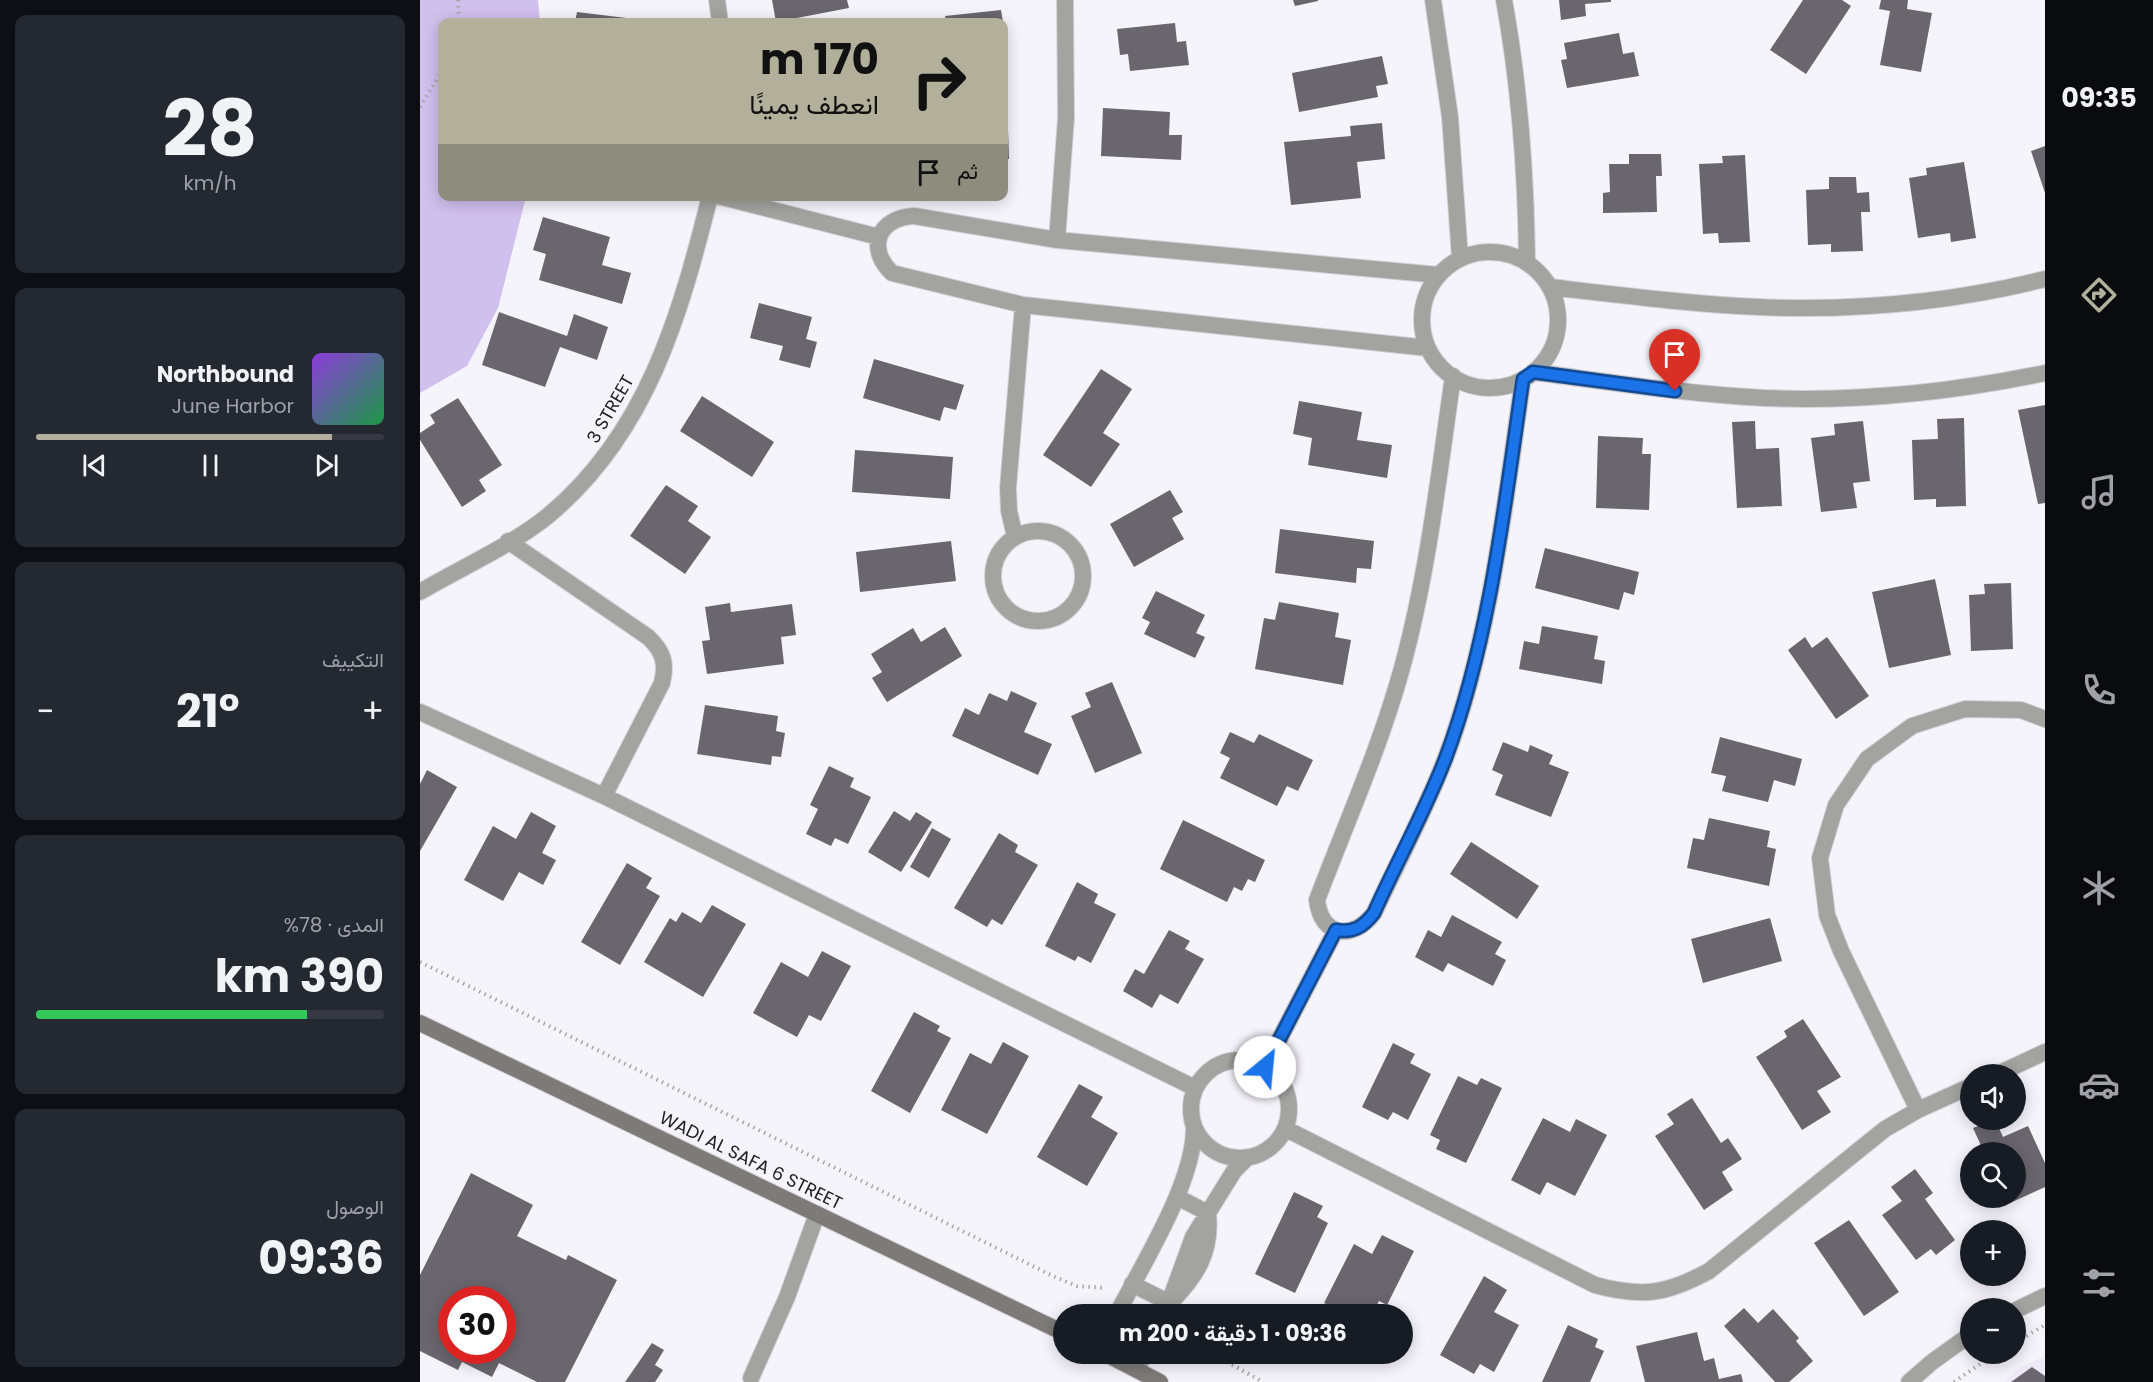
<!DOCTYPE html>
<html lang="ar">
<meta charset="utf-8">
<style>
:root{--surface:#171b24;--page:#242831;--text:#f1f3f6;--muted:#9ea1a6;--line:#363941;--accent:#b2b09b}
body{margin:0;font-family:Poppins,Vazirmatn,sans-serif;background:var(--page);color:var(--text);direction:rtl;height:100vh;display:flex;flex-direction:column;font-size:22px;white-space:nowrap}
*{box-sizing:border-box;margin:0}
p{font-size:20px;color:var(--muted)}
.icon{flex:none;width:33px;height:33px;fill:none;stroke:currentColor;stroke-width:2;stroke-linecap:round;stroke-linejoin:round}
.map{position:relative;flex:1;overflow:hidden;direction:ltr}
.sheet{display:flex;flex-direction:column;gap:15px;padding:15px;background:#0d0f14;width:420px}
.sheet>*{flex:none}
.hud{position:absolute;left:18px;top:18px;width:570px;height:183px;border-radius:12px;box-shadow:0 3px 15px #0003;direction:rtl;background:#b2b09b;color:#111;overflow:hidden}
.tools{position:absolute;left:1540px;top:1064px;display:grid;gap:12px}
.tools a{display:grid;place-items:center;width:66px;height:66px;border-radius:50%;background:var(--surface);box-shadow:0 3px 15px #0003;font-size:30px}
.speed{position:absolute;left:18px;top:1286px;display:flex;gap:12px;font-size:30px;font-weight:700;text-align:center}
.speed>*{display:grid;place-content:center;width:78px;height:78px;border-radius:50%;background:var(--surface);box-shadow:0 3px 15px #0003;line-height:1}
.speed .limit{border:9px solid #d22;background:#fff;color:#111}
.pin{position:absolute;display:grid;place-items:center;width:51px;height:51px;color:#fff;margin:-62px -26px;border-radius:50% 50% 50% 0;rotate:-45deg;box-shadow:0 0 6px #0007}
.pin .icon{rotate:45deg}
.me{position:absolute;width:66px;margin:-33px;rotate:28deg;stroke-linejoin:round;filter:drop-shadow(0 0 4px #0008)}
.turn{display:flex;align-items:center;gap:21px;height:126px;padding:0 30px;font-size:27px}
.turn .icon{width:78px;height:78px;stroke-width:2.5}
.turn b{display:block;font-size:42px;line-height:51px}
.then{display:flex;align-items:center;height:57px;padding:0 30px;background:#0003;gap:12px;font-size:22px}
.big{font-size:45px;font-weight:700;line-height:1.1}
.sheet .tile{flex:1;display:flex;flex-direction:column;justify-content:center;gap:9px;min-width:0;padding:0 21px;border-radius:12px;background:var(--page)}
.sheet .dial{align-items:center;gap:0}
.dial b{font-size:78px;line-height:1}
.song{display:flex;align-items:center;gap:18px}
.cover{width:72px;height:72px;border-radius:9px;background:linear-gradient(135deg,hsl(270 70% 55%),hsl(140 70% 35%))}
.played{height:6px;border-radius:3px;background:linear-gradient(90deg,var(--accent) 85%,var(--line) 85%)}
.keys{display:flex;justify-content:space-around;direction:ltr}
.heat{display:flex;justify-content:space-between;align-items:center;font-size:33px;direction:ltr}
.charge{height:9px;border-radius:4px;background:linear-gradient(90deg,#34c759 78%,var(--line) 0)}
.trip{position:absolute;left:633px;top:1304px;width:360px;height:60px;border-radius:30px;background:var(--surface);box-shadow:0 3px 15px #0003;font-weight:700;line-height:60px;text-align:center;direction:rtl}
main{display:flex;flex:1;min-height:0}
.tabs{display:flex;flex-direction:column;width:108px;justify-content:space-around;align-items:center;background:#090b0e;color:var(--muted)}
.tabs .icon{width:42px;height:42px}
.tabs .active{color:var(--accent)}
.tabs b{font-size:27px;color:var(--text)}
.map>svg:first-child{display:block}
</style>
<main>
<nav class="tabs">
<b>09:35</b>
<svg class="icon active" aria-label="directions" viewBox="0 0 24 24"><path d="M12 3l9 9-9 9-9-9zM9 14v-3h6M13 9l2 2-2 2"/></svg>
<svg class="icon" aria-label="music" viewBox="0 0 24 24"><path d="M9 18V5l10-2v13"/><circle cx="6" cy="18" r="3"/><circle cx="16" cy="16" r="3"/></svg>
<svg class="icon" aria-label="phone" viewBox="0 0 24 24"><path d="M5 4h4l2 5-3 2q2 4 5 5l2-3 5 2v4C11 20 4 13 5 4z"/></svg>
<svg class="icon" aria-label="climate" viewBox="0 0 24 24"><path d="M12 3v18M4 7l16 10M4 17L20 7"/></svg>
<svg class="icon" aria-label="car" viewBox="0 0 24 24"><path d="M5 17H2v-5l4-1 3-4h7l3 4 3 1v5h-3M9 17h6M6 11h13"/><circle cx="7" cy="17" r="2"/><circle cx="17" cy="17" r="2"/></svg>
<svg class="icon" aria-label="filters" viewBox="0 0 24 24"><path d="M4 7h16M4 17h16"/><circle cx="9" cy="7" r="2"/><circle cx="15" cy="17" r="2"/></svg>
</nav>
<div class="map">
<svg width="1625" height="1382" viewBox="0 0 1625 1382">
<rect width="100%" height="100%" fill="#f6f4fb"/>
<path fill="#eee9f7" d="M1625,1356V1382H1585L1597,1369Z"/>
<path fill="#d0c0ed" d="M0,0H118L120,22H22V196L106,197L78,308L47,366L0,393Z"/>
<path fill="#69676d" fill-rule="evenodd" d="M352,0H427L429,8L356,22Z
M873,0H898V1L875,6Z
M1139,0H1191V2L1165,4L1166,16L1141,20Z
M1383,0H1422L1431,6L1386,74L1350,50Z
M1461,0H1488L1487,9L1512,13L1501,72L1460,65L1470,11L1459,9Z
M581,10L583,22H526L525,16Z
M157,12L223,20V22H155Z
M755,23L757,42L766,41L769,65L710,71L708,54L700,55L697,29Z
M1199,33L1203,54L1214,52L1219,76L1147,88L1141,60L1147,59L1144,43Z
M962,56L968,84L956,86L958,97L879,112L872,73Z
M584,100H587L589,159H584Z
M683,108L750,112L749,135H762L761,160L681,156Z
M962,123L965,159L937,162L941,198L871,205L864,142L931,136L930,126Z
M1625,146V193L1611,151Z
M1209,154H1241L1242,176H1236L1237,212L1183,213V193L1190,192L1189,164H1209Z
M1325,155L1330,242L1299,243L1298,233L1283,234L1279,164L1303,163L1302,156Z
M1544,162L1556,238L1531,242L1530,233L1498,238L1489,178L1507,175L1506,168Z
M1409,177H1436L1437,193L1449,192L1450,212H1441L1443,251L1411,252V244L1388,245L1386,190L1409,189Z
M123,217L190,237L182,265L211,273L202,304L119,280L126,254L113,250Z
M339,303L392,317L386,339L397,342L390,368L359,360L363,346L330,338Z
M79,312L147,336L154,314L188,327L177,360L140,347L125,387L62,365Z
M454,359L544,385L536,410L524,407L520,421L443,398Z
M681,369L712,389L683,433L700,444L671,487L623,455Z
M282,396L354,442L332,477L260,431Z
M38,398L82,465L59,480L66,491L42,507L0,440V433L15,423L10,415Z
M879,401L942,412L937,440L972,445L967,478L888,465L892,438L873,434Z
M1625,405V503L1618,504L1598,410Z
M1544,418L1546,506L1516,507V499L1494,500L1492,440L1518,439L1517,419Z
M1335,421L1336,449L1359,448L1362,506L1317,508L1312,422Z
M1443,421L1450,481L1433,483L1437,508L1401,512L1391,438L1415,435L1414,424Z
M1178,436L1223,438L1222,454H1231L1229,510L1176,508Z
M435,450L533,457L530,499L432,492Z
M246,485L278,506L268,521L291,537L265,574L210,536Z
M750,490L763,512L752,518L764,539L714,567L690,524Z
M860,529L954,541L951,569L937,568L936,583L855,573Z
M531,541L536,581L440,592L436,552Z
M1125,548L1219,572L1214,595L1204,592L1199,610L1115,588Z
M1515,579L1531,655L1469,668L1452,592Z
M1591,583L1593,649L1551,651L1549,595L1565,594L1564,584Z
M736,591L785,615L776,633L785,637L775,658L724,634L730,622L722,618Z
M859,602L919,613L915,637L931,640L923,685L835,669L844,618L855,620Z
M310,603L311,612L372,604L376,635L361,637L364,664L287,674L282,641L290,640L285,607Z
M1122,626L1178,636L1174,659L1185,661L1182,684L1099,669L1104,641L1119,644Z
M525,627L542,656L467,702L452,678L462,672L451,654L493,628L501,642Z
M1385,637L1392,648L1407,637L1449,696L1416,719L1368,650Z
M692,682L722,753L675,773L651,716L671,707L665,693Z
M591,691L617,703L604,732L632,744L618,775L532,736L545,708L559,715L569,693L587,701Z
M285,705L358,716L356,731L365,733L361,757L352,756L351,765L277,754Z
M810,732L834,743L839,734L893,760L878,791L867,786L857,806L800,778L810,758L800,753Z
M1300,737L1382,759L1375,786L1354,780L1348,802L1302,791L1306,776L1291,773Z
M1083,742L1108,752L1110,745L1133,755L1129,764L1149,772L1131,817L1075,795L1083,775L1072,770Z
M409,766L434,778L430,787L451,797L428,844L415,838L411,846L386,834L398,809L390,805Z
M7,770L37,787L0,851V784Z
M474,811L490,821L496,812L512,822L481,872L448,852Z
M111,812L136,826L122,853L136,860L123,885L99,872L83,901L44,880L73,826L96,839Z
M1289,818L1350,831L1347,847L1356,849L1349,886L1267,868L1273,838L1284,840Z
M763,820L845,860L835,882L828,879L822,891L814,887L807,902L740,869Z
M512,828L531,839L509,878L490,867Z
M579,833L598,845L595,852L618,865L582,925L572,919L567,927L534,908Z
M1051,842L1119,886L1097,919L1030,874Z
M207,863L232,878L226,888L240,896L200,965L161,942Z
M657,882L678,894L674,903L696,914L671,963L658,956L655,961L625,946Z
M292,905L326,924L283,997L224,962L250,918L256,922L262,912L281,923Z
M1032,915L1082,942L1075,954L1086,960L1073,986L1028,963L1023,972L995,957L1008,930L1021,937Z
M1350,918L1362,961L1283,983L1271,939Z
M749,930L770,941L765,949L784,959L758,1004L740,994L732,1008L703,991L715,969L724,974Z
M402,951L431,966L401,1021L389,1015L377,1037L333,1013L361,962L388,977Z
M494,1012L520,1026L517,1031L531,1038L490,1113L451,1091Z
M1383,1019L1421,1077L1397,1091L1411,1112L1382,1130L1336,1057L1367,1037L1364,1031Z
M583,1042L609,1056L567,1134L521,1110L550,1053L571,1064Z
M973,1043L995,1054L990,1063L1011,1074L988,1120L973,1112L968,1120L942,1107Z
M1038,1076L1057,1085L1061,1078L1082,1088L1046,1163L1016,1149L1020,1140L1010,1135Z
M659,1084L683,1097L671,1117L698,1133L667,1186L617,1157Z
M1272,1098L1301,1143L1308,1138L1322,1159L1302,1172L1313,1190L1284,1210L1235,1136L1254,1124L1247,1114Z
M1123,1118L1150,1132L1156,1119L1187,1135L1155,1196L1127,1182L1120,1195L1091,1180Z
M1575,1119L1583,1137L1608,1126L1625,1163V1187L1588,1204L1585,1197H1596V1152H1564L1553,1128Z
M1495,1169L1513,1193L1505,1199L1535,1240L1516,1255L1511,1249L1496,1260L1462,1215L1482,1201L1471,1187Z
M51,1173L113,1205L97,1236L146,1260L148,1255L197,1280L145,1382H117L79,1363L72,1377L42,1362L38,1370L0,1351V1275ZM32,1299H82V1350H32Z
M874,1192L903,1206L897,1217L908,1223L875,1293L835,1274Z
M1429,1220L1479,1292L1444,1316L1394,1243Z
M962,1235L994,1251L967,1305L959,1301L952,1314H926L904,1303L934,1244L952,1254Z
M1064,1276L1087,1290L1074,1312L1099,1325L1074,1372L1060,1364L1054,1374L1020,1355Z
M1324,1308L1338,1323L1353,1309L1379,1338L1376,1341L1393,1361L1369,1382H1355L1304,1326Z
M1148,1325L1178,1339L1175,1347L1184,1351L1170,1382H1122Z
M1277,1332L1284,1361L1294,1358L1299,1379L1321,1374L1323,1382H1225L1216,1346Z
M232,1343L244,1350L235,1365L243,1370L235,1382H205Z
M1612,1367L1625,1376V1382H1591Z"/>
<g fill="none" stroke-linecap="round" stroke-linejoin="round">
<defs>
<path id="service" d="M331,1378L367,1297L397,1214"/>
<path id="minor" d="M297,0L300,22
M1013,0L1030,117L1040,258
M1084,0C1100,88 1106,174 1107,262
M298,196L459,237
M637,240L646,118L645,0
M1002 320a68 68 0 1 1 136 0a68 68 0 1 1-136 0Z
M1130,287C1199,295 1269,304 1339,307C1434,311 1533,302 1625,279
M1008,348L603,305L472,273C446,248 458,218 494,216L637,240L1019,275
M1113,372C1190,382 1266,394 1344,398C1438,402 1533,392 1625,373
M1033,376C1019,474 1008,573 982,668C960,748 926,823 897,900C901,937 933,941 954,913C978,861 1006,810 1026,757C1070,640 1085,503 1103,379
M573 576a45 45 0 1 1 90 0a45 45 0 1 1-90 0Z
M595,537L589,511L588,488L603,305
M88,541L228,637C243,651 247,663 242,683L184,796
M0,592C42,567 91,546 129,515C227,433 260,316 290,196
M0,712L184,796L775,1088
M771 1109a49 49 0 1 1 98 0a49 49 0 1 1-98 0Z
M845,1067L916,930
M1578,1074L1625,1052
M1498,1110L1421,951L1407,915L1400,858L1416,805L1447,759L1492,726L1545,709L1601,710L1625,719
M866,1129L1175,1285C1222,1298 1247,1294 1289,1271L1465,1129L1498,1110L1551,1086
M712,1284L750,1303
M750,1303C777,1276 792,1252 788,1213L757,1197
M1596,1310L1625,1296
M697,1314C723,1263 774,1183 774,1128
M745,1314L773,1237L814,1171L827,1158
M717,1369L725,1353
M1489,1382L1512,1362L1551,1334"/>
<path id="secondary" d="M0,1023L644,1333
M684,1353L740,1382"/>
</defs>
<use href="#service" stroke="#d4d2d8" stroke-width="18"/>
<use href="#minor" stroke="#d4d2d8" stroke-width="18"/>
<use href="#secondary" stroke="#d4d2d8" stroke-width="18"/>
<path stroke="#a8a6ab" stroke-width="4" stroke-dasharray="1.5 4.5" stroke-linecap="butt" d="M38,0L39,22
M0,107L22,71
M0,962L635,1277L657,1286L685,1288
M1596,1342L1625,1325
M791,1353L843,1382
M1534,1382L1576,1353"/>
<use href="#service" stroke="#a3a3a0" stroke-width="16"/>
<use href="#minor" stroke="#a3a3a0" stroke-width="16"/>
<use href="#secondary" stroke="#7c7b77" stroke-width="16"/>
</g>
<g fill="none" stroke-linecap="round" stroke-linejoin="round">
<defs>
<path id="route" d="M845,1067L916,930C934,933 943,927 954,913C977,861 1006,810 1026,757C1070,639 1085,503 1103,379L1113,372L1255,391"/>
</defs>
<use href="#route" stroke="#114b97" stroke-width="15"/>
<use href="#route" stroke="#1a73e8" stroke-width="10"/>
</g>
<g text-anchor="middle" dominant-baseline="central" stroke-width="6" stroke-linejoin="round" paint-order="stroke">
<g font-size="18" fill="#212123" stroke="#f6f4fb">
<text transform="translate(190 409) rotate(-60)">3 STREET</text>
<text transform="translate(331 1160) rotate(26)">WADI AL SAFA 6 STREET</text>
</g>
</g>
</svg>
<div class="tools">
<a><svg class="icon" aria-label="sound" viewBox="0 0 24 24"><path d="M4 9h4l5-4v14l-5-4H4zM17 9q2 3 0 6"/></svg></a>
<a><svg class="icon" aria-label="search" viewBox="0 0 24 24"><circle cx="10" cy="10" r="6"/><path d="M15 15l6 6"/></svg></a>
<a>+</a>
<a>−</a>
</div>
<div class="speed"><div class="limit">30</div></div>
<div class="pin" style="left:1255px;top:391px;background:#d93025"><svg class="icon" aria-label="arrive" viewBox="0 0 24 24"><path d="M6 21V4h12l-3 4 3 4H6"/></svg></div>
<svg class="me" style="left:845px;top:1067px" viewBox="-20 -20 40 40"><circle r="19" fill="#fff"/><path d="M0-13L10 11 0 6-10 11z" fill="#1a73e8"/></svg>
<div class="trip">09:36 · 1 دقيقة · 200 m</div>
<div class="hud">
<div class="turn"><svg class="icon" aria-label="right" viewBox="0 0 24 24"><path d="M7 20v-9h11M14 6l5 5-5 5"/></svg><div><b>170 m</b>انعطف يمينًا</div></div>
<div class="then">ثم<svg class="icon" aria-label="arrive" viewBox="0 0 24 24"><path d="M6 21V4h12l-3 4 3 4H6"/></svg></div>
</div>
</div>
<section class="sheet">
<div class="tile dial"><b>28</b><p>km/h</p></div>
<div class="tile">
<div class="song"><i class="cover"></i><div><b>Northbound</b><p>June Harbor</p></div></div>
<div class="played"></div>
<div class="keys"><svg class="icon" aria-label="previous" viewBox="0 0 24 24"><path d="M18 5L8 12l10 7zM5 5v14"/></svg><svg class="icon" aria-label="pause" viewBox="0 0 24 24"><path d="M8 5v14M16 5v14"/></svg><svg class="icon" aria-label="next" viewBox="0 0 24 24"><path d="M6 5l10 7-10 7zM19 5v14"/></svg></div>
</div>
<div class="tile"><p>التكييف</p>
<div class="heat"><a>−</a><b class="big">21°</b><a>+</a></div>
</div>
<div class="tile"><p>المدى · 78%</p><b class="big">390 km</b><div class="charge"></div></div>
<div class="tile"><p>الوصول</p><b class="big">09:36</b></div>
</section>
</main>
